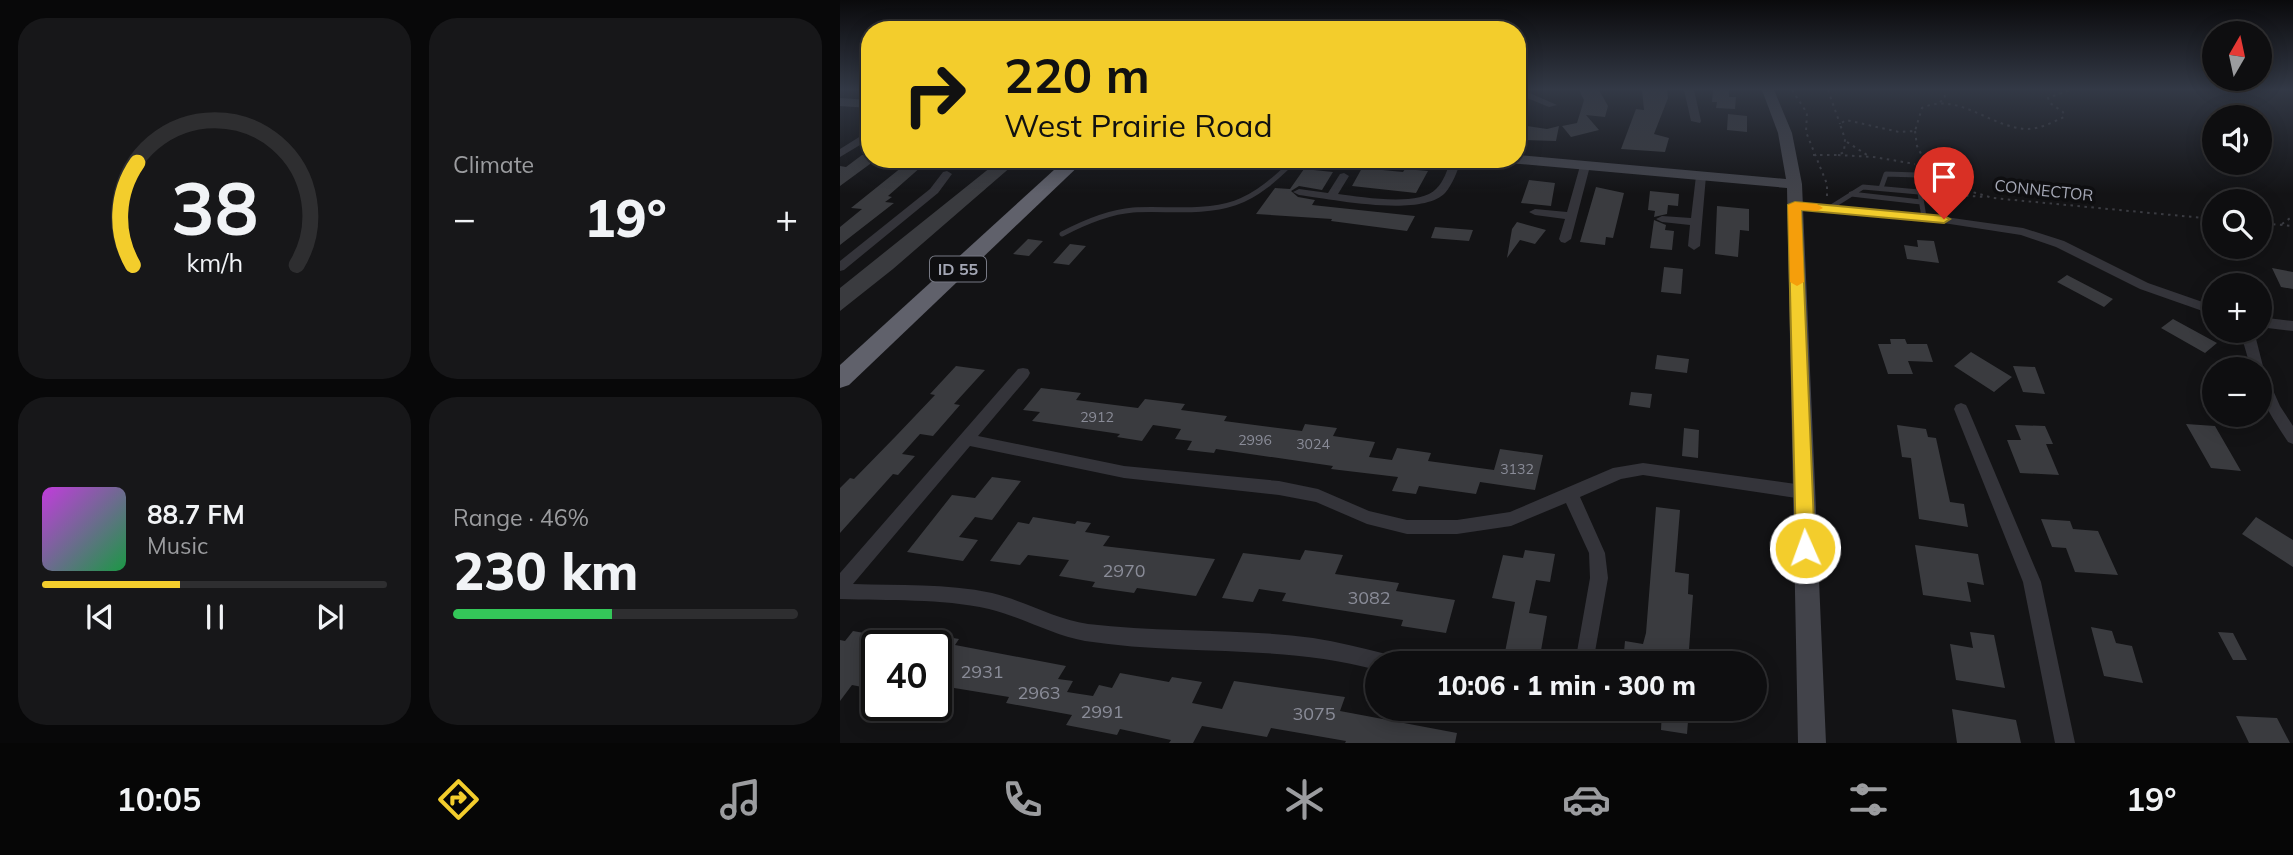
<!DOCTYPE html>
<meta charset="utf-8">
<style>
:root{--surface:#0e0e10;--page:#171719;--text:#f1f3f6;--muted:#9b9c9f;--line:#2e2e30;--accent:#f3cd2c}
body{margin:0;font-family:Mulish,sans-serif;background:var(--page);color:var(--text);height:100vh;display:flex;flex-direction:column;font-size:26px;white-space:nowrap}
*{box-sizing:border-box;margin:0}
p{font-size:23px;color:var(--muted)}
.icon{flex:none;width:38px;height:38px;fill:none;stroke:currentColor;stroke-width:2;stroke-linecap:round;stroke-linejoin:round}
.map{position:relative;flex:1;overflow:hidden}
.sheet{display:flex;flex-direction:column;gap:18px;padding:18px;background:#080809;width:840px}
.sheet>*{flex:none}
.top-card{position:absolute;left:21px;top:21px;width:665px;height:147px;border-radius:28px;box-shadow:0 4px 18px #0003,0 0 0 2px var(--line);background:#f3cd2c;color:#111;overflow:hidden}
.needle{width:46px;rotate:9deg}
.buttons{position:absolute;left:1362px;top:21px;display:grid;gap:14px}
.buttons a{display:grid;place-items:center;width:70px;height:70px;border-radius:50%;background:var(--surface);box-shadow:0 4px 18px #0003,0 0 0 2px var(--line);font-size:35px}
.speed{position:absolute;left:21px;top:630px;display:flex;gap:14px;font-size:35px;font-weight:700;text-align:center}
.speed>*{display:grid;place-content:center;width:91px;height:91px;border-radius:50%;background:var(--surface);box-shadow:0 4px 18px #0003,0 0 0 2px var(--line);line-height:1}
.speed .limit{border:4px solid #111;border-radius:10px;background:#fff;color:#111}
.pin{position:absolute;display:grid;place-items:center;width:60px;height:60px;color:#fff;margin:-72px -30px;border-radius:50% 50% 50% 0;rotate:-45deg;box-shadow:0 0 7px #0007}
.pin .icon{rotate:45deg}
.me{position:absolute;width:77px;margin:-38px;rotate:358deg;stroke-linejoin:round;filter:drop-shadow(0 0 5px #0008)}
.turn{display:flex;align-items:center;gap:24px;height:147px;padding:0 28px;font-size:32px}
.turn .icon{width:91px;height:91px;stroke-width:2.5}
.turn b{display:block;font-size:49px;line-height:60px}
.big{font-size:52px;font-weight:800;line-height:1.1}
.sheet .tile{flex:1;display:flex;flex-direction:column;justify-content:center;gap:10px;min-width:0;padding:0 24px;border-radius:28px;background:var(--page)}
.sheet .dial{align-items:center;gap:0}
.dial svg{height:182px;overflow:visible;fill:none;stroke:var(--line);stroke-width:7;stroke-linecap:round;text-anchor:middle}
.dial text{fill:var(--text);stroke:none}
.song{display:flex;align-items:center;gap:21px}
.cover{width:84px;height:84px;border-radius:10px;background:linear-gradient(135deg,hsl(290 70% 55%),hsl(140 70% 35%))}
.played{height:7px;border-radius:4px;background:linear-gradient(90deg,var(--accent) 40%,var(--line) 40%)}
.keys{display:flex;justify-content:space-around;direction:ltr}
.heat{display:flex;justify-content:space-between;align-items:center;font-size:38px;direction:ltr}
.charge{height:10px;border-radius:5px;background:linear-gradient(90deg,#34c759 46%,var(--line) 0)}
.sheet .tiles{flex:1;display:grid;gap:18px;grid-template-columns:repeat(2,1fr)}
.trip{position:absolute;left:525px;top:651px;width:402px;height:70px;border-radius:35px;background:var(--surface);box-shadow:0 4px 18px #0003,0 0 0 2px var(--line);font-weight:800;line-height:70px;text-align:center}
.tab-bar{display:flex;height:112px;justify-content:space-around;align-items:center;background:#060606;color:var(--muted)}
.tab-bar .icon{width:49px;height:49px}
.tab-bar .active{color:var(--accent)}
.tab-bar b{font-size:32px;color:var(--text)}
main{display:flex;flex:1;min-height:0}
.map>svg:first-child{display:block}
</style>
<main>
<section class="sheet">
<div class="tiles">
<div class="tile dial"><svg viewBox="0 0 100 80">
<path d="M14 69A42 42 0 1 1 86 69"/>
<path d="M14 69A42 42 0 0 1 16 24" stroke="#f3cd2c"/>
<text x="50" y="56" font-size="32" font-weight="700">38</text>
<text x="50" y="72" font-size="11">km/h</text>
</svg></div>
<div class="tile"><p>Climate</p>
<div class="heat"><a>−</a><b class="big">19°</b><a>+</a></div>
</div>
<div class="tile">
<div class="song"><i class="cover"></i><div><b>88.7 FM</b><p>Music</p></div></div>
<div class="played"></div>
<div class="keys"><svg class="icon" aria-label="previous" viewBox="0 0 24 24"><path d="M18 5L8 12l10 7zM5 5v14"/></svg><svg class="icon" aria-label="pause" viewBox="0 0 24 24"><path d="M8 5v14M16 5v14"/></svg><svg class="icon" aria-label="next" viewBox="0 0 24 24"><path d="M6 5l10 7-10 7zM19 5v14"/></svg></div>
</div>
<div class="tile"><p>Range · 46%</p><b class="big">230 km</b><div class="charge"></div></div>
</div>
</section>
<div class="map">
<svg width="1453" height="743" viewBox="0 0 1453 743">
<rect width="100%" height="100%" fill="#131315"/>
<path fill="#3a3b3f" d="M739,90H759L768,106L765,117L746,115L759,130L731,137L722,126L737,123L744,100Z
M802,90H827L828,98L814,134L829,138L825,152L781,149L796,109L804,110Z
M873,90H889V97H896L895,109L876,108L877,102H872Z
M888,114L907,116V132L887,130Z
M687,126L707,129L719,126L716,141L684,140Z
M22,155L30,156V164L0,186V166L6,167Z
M72,159H90L48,196L52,197L45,202L54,203L0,245V227L22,209L11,208Z
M161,159H180L53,269L0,311V288Z
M522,168L563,172L565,169L588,171L576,193L512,186Z
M464,169L493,172L482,190L459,186L451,191L458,197L475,200L472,205L575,216L567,231L491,221L492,219L416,214L435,188L450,189Z
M689,180L715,183L711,206L681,203Z
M756,187L784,193L773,238L766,237L765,245L740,242Z
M810,191L839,194L838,206L828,205L827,214L814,217L815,211L808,210Z
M877,206L909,209V231L900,230L898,257L875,254Z
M814,220L826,225L825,230L834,231L832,250L810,248Z
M677,222L706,230L695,244L680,240L667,258L672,229Z
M595,227L633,230L629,241L591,238Z
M188,239L203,241L189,256L173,254Z
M1077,240L1094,241L1099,263L1067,259L1064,245L1078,247Z
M230,244L246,246L229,265L213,263Z
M824,267L843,269L841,294L821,292Z
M1432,268L1453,272V289L1441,287Z
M1227,275L1273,299L1264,307L1217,282Z
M1333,319L1377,343L1365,353L1321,328Z
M1050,339H1065L1067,344H1087L1093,362L1068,361L1073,374H1048L1038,344H1051Z
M1131,352L1172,377L1154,392L1114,366Z
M817,355L849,359L847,373L815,369Z
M116,366L145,370L114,404L120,405L93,436L80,434L62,454L75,456L58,475L53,474L0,533V488L10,478L14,479L56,436L95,395L90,394Z
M1173,366L1195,367L1205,394L1183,392Z
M201,388L241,393L236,400L298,408L305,399L345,404L341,410L387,416L384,421L462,431L465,424L497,428L493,436L535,442L529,457L552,460L557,448L591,453L588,461L654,470L660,449L703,455L695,490L640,482L636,494L579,486L576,494L552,491L558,477L491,469L493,466L376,449L374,453L347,450L352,441L335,439L341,429L313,425L302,441L277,437L280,434L192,421L200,412L183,410Z
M791,392L812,394L810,408L789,405Z
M1346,424L1375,426L1401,471L1371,468Z
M1057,425L1086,429L1088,437L1096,438L1110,502L1124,504L1128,527L1079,519L1071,458L1062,457Z
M1175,425L1205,426L1213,444H1206L1219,475L1180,473L1167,440H1181Z
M844,428L859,430L858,458L842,456Z
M152,477L181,481L152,520L135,517L119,537L138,540L123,561L67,552L112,495L135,498Z
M816,507L840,510L835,572L849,574L848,594L853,595L848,663H783L785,641L803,644L806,633Z
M193,517L235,524L237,521L251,523L245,532L270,536L263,546L375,559L356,596L297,588L294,593L252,587L255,582L219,576L229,560L188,555L180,565L150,561L178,522L189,524Z
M1416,517L1453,540V567L1402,534Z
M1201,519L1230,521L1233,529L1258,531L1278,575L1235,572L1226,548L1212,547Z
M1075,545L1138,554L1144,585L1127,582L1131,602L1083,595Z
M465,550L503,555L495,574L559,583L556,591L615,600L606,633L561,626L563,620L442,601L446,593L419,589L413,602L382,598L403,553L460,560Z
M685,550L715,554L710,582L696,580L689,613L707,616L699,662L664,657L675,602L652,598L663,555L683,558Z
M1251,627L1272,631L1276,643L1292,646L1303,683L1264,676Z
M13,631L63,640V646H37V690L12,685L0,701V640L5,641Z
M1130,632L1154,635L1165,688L1116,680L1110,644L1133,648Z
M1378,632L1393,633L1407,660H1393Z
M96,635L119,639L115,645L226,666L218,679L233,681L227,692L253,696L259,685L272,688L280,673L329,682L332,677L362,682L352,703L382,709L394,681L505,697L500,711L617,733L615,743H505L506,741L431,728L427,737L362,726L353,743H329L331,740L280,729L277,735L226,725L232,715L166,703L169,697L96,685Z
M822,709H849L847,734L821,730Z
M1112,709L1176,720L1181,743H1117Z
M1396,716L1437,718L1450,743H1409Z"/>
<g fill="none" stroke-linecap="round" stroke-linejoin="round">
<path stroke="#3a3b41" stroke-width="2" stroke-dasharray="2.5 4.5" stroke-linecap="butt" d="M952,90L967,113L966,132L987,184V197
M988,90L1000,124
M1100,102L1105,98L1104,90
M1075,131L1077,146L1089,169
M1007,142L1027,155
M973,155H998L1004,152L1005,139L1000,124L1006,120L1059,132L1075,131L1082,108C1118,91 1151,128 1187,129C1200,129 1213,122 1224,117L1223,112L1210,103L1208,98L1229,90
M998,155L1034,157L1075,164
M1084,167L1122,189L1153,198L1374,219
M1091,193L1144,197
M1419,223L1453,226
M1442,224L1453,216"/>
<path stroke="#34343a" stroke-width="5" d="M1041,188L1046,174L1077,175L1084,217
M1011,194L1081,202
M988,209L1023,187L1079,192
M222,234C245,222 268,212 293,210C327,208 362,214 395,203C419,195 438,176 456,159"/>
<path fill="#34343a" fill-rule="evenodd" d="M677,90H683L717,105L709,107L677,94Z
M844,90H854L861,121L860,123L851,121Z
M30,133V139L0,157V149L24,134Z
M612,159H622C617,171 613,184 605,193C581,218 491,199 459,195L453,192L459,189L488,193L500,174L504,173L509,176L498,194C522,197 579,207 596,189C604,182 607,169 612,159Z
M745,163L750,166L731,239L725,243L721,242L719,239L725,219L695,215L689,212L695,209L727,212L740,166Z
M107,171L112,174L98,193L4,270L0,271V261L90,189L103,172Z
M861,173L866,176L860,246L854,250L848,246L850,225L822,222L816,219L822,216L851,218L856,176Z
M955,202L1084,214L1183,228L1224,241L1308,283L1374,306V315L1300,289L1216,247L1181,235L1084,220L951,207L949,205Z
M1419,317L1453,321V331L1419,327Z
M1400,331H1414L1424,370L1440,406L1453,426V444L1448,442C1431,415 1419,402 1419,369H1411Z
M183,368L188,369L190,373L188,377L138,436L284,466L439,481L478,489L529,511L567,520H617L670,512L773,468L803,463L963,485L969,487L971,492L969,497L963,499L803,475L781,479L740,497L765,553L768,578L753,663H735L750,578L749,553L726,503L671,526L617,534H567L527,524L476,502L439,495L284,478L130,446L13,584C59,586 106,583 152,593C185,601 215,619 248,624C323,633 398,628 473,638C498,642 522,648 546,654L553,657L555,663H537V670C441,644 343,656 245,641C212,635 182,617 149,609C100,598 50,601 0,599V573L178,369Z
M1121,403L1126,405L1128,409L1201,582L1235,743H1215L1183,582L1114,409L1116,405Z
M678,709H716L713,716C703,720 691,720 681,716Z"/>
<path fill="#42434a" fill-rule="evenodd" d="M922,90H934L952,133L962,184L986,743H958L947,188L669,163L662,159H677V155L946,179L938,133Z
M0,98L30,100V108L0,106Z"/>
<path fill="#60616b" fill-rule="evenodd" d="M226,159H246L9,385L0,388V365Z"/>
</g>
<linearGradient id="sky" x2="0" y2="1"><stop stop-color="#0a0a0c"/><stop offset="0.46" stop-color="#333946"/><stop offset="1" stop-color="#333946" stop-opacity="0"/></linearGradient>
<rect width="1453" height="194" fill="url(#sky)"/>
<path fill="#f3cd2c" stroke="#9e851d" stroke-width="2" d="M955,202L1104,216L1110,219L1104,223L961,210L975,548L972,554L965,556L958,554L956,548L948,205Z"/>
<path fill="#f59e0b" d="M955,202L977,204L983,208L977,211L961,210L964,282L957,286L950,282L948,205Z"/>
<g text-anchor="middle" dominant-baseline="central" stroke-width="7" stroke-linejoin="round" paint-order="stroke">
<g font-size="14" fill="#8a8c98">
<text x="257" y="417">2912</text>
<text x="415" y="440">2996</text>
<text x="473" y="444">3024</text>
<text x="677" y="469">3132</text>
</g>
<g font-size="16" fill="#a4a7b5" stroke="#0e0e10">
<text transform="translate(1204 190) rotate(6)">CONNECTOR</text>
</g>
<rect fill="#0e0e10" stroke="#777984" stroke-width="2" x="90" y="256.5" width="56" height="25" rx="5"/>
<g font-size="16" font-weight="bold" fill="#a4a7b5">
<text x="118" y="269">ID 55</text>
</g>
<g font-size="18" fill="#8a8c98">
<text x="284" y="570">2970</text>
<text x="529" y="597">3082</text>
<text x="142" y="671">2931</text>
<text x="199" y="692">2963</text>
<text x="262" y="711">2991</text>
<text x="474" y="713">3075</text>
</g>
</g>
</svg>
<div class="buttons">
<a><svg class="needle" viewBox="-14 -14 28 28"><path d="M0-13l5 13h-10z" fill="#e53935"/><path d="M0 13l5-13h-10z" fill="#9b9c9f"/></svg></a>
<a><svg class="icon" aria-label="sound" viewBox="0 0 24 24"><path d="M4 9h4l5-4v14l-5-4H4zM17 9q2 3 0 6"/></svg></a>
<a><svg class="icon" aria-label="search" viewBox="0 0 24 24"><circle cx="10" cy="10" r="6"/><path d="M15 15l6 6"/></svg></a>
<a>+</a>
<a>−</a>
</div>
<div class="speed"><div class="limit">40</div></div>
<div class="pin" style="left:1104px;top:219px;background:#d93025"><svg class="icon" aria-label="arrive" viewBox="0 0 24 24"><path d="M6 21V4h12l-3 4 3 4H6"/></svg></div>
<svg class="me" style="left:965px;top:548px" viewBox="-20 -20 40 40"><circle r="17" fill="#f3cd2c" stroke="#fff" stroke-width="3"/><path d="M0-11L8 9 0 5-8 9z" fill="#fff"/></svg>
<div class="trip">10:06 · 1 min · 300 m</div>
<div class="top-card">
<div class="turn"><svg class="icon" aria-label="right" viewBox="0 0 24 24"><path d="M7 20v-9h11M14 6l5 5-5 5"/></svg><div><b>220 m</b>West Prairie Road</div></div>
</div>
</div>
</main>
<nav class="tab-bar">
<b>10:05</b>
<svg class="icon active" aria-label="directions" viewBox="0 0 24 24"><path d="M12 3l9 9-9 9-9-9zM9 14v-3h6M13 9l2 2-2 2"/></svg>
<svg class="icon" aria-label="music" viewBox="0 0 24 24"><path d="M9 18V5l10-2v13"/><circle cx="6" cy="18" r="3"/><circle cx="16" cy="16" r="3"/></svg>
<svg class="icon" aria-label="phone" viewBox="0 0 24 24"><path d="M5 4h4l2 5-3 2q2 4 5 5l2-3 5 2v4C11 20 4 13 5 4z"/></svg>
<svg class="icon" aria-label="climate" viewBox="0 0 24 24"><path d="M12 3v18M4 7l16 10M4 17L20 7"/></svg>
<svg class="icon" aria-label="car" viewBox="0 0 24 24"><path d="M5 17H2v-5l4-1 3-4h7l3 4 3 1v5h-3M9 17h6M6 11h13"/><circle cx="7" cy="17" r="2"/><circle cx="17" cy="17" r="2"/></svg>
<svg class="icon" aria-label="filters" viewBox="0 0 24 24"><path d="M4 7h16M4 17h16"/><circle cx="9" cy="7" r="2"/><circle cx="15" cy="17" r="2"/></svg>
<b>19°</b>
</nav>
